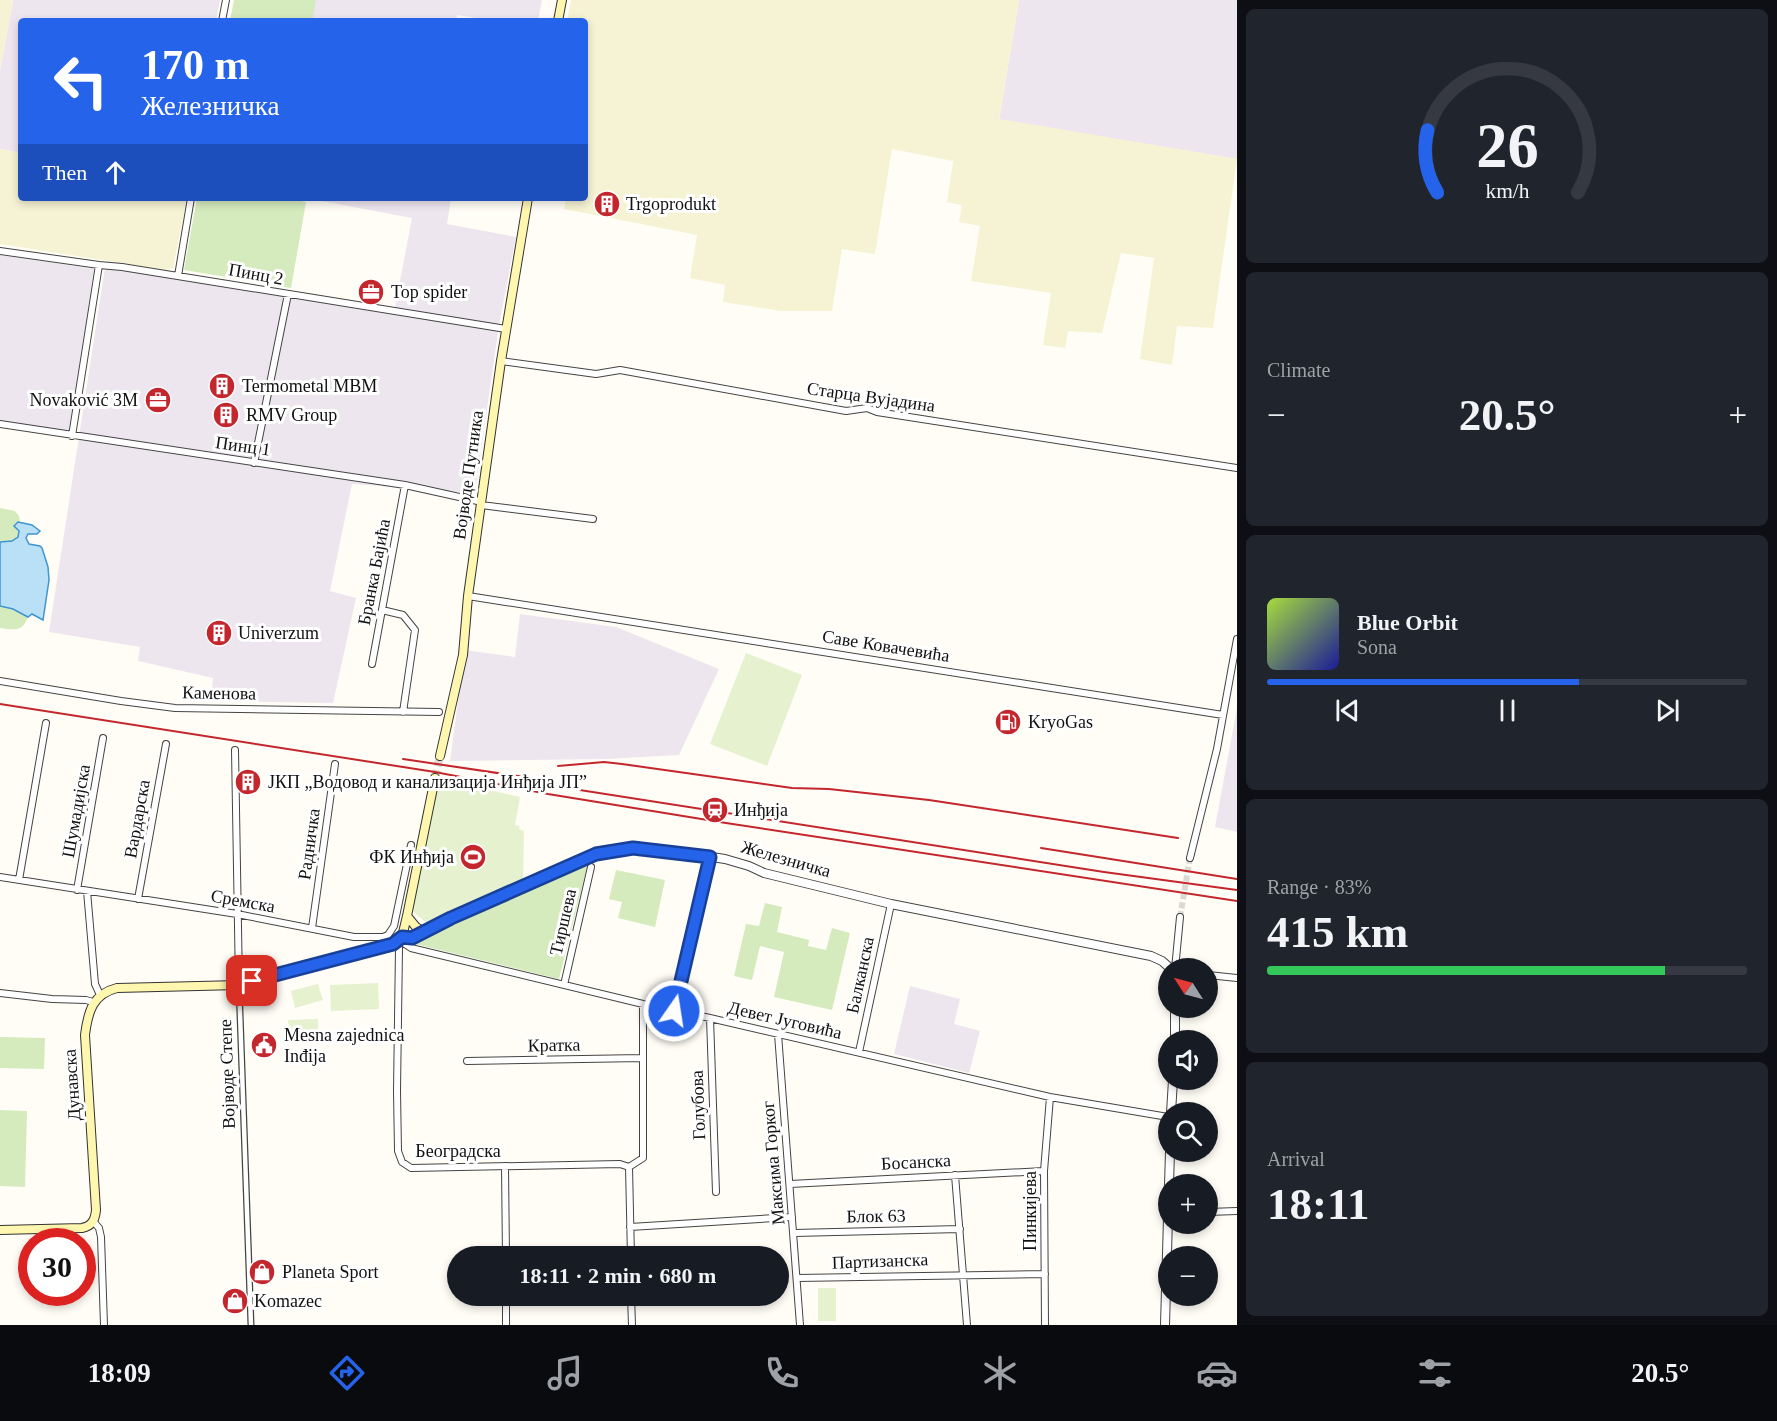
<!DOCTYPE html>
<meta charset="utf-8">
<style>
:root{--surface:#171b24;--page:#20242c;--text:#f1f3f6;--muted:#9ea1a6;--line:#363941;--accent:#2563eb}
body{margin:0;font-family:"Times New Roman",serif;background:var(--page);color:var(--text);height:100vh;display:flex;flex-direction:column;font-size:22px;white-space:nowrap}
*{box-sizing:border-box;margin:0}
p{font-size:20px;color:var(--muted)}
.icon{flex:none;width:33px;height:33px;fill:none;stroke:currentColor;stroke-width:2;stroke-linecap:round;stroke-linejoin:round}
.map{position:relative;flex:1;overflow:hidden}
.sheet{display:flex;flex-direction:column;gap:9px;padding:9px;background:#0d0f14;width:540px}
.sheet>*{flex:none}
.top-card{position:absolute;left:18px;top:18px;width:570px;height:183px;border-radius:6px;box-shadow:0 3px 9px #0003;background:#2563eb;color:#fff;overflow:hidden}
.needle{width:39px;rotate:306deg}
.fabs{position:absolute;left:1158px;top:958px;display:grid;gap:12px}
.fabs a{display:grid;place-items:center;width:60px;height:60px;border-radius:50%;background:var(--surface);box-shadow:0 3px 9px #0003;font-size:30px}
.speed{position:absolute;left:18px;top:1228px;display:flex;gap:12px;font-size:30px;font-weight:700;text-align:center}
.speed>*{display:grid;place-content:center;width:78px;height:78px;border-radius:50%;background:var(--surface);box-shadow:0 3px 9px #0003;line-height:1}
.speed .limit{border:9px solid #d22;background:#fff;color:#111}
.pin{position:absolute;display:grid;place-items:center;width:51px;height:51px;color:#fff;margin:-26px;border-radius:12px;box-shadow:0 3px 9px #0006}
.me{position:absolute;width:66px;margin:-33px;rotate:13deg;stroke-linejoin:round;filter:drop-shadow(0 0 4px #0008)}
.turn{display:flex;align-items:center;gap:21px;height:126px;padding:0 24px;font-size:27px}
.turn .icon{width:78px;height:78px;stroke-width:2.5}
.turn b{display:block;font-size:42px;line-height:51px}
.then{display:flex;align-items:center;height:57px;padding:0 24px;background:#0003;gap:12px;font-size:22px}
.big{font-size:45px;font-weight:700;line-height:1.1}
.sheet .tile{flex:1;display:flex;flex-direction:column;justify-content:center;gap:9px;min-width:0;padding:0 21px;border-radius:9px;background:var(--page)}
.sheet .dial{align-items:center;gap:0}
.dial svg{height:156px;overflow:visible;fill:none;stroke:var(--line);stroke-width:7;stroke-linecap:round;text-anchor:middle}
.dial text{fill:var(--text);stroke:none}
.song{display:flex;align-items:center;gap:18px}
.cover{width:72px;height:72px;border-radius:9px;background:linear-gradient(135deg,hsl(80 70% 55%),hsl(240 70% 35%))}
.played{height:6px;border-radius:3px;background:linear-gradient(90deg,var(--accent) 65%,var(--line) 65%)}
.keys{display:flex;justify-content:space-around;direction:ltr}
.heat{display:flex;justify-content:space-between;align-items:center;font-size:33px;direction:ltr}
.charge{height:9px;border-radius:4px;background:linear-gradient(90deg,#34c759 83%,var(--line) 0)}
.trip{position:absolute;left:447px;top:1246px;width:342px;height:60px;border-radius:30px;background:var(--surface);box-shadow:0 3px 9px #0003;font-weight:700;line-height:60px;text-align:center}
.menu{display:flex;height:96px;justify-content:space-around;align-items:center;background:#090b0e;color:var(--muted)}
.menu .icon{width:42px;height:42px}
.menu .selected{color:var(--accent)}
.menu b{font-size:27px;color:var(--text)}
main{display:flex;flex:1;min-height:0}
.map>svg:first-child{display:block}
</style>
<main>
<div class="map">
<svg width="1237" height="1325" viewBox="0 0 1237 1325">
<rect width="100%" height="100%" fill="#fffdf5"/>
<path fill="#eee6ef" d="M13,0H220L216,21H21V153L0,149V71Z
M243,0H542L538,21H496L457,15L456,21H239Z
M1019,0H1237V159L999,120Z
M306,198H451L447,224L516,237L499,325L475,493L352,484L330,591L356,598L333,703L211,701L213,678L138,661L140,647L49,632L106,261L395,307L412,218Z
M0,255L96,269L73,432L0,421Z
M520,614L616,627L719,669L679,755L606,759L450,761L465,650L515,657Z
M1237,708V832L1215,827Z
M910,986L960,999L954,1024L980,1031L969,1073L894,1054Z"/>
<path fill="#f6f3d4" d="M0,0H13L0,71Z
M571,0H1019L999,119L1237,159L1213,328L1177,326L1172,365L1140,359L1154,258L1121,253L1102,333L1068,331L1065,348L1043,345L1051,293L971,281L980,226L959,222L962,205L947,202L953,161L892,149L875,254L842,249L832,311H781L723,302L725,285L690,278L697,235L564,209L566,198H585V21H567Z
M0,149L21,153V198H187L173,268L166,270L0,244Z"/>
<path fill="#d5ebbd" d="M234,0H316L312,21H230Z
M197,198H285L306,202L291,288L184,270Z
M0,508L15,511L19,516L20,522L14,525L20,535L12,541L0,542Z
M0,606L13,609L28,617C23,632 14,630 0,628Z
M588,863L559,979L407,942Z
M616,870L665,880L655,927L618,918L622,902L609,899Z
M765,903L782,907L777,932L809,940L808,946L826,950L832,928L850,933L832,1010L774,997L784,952L760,946L752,980L734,976L746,924L759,926Z
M0,1037L45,1038L44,1069L0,1068Z
M0,1110L27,1111L25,1187L0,1186Z"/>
<path fill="#e6f2cf" d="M746,653L802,675L767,766L710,744Z
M439,778L520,797L515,825L520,826L519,829L524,831L523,886L430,926L411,910Z
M378,983L379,1009L331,1011L330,985Z
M318,984L323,1000L295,1008L291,991Z
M318,1019V1033L286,1036V1029H289L288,1020Z
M818,1288H836V1321H818Z"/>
<path fill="#b9e0f7" stroke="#3f96cf" stroke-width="1.5" d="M18,522L32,525L40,531L37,534H28L26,538L29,544L40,546L42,548L48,567L49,580L43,620L32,614L28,617L13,609L0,606V542L12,541L18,537L19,531L14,526Z"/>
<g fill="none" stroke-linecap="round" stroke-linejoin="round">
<path stroke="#dbdad3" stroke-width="6" stroke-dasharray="6 3" stroke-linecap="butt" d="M1180,917L1190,858"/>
<path stroke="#dbdad3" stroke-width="8" stroke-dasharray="8 4" stroke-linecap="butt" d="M435,778L440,756"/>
<defs>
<path id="pedestrian" d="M239,985L251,1325"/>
<path id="minor" d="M222,21L226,0
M0,251L99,265L122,267L506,329
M178,276L191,198
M501,361L596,374L620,370L846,411L867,408L877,412L1237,468
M0,424L405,485L482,502
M72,436L99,265
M254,463L288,294
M481,505L593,519
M468,596L1223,715
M382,610L403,615L415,630L403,712
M372,664L405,485
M0,681L121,701L175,708L439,712
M235,750L239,985
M1190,858L1217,749L1237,639
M0,877L237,914L354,937H383L388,935L394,926L411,845
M19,880L46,723
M77,890L103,738
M87,891L95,984L100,995
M138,899L166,744
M312,928L335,764
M399,940L411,948L643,1004L710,1018L1050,1097L1168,1117
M396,942L399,948L397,1091L398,1151L402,1162L411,1168L620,1164L629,1167
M1175,969L1180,917
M1208,975L1237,978
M564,985L591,867
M0,993L52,999L86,1000L93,1002
M674,1011L710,857
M710,1018L716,1192
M778,1034L800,1325
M859,1052L891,904
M467,1061L642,1058
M505,1166L506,1257
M629,1167L643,1158V1004
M629,1167L631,1257
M955,1175L967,1325
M790,1184L1044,1171
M1208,1212L1237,1211
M93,1221L99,1228L101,1237L104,1325
M630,1227L792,1217
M794,1233L960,1229
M797,1278L1045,1274
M506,1296V1325
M631,1296L632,1325
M1045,1325L1044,1171L1050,1097"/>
<path id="tertiary" d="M402,937L412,938L451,918L595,854L614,850L651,848L725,859L749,866L764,873L891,904L1151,956L1162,961L1171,969
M1175,1041V1008
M1171,1113L1173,1080
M1169,1185L1170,1152
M1165,1325L1168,1218"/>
<path id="secondary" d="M558,21L562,0
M440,756L463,655L468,596L501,361L528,198
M407,916L416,927L425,932
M0,1230L82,1228C92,1226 95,1220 96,1210L85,1035C88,1011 93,994 117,988L239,985L396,942L402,937L407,916L435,778"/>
</defs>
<use href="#pedestrian" stroke="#444" stroke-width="7"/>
<use href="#minor" stroke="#444" stroke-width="8"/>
<use href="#tertiary" stroke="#444" stroke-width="10"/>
<use href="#secondary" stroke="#333" stroke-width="10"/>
<use href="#pedestrian" stroke="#fff" stroke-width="4.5"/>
<use href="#minor" stroke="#fff" stroke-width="6"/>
<use href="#tertiary" stroke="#fff" stroke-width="8"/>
<use href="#secondary" stroke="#fff6b0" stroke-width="8"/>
<path stroke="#c4262e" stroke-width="2" d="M0,704L435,772L548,794L726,823L1237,901
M403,759L531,778
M558,766L604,762L622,764L792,788L829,789L929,800L1178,838
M522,781L1104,872L1237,890
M1041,848L1237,879"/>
</g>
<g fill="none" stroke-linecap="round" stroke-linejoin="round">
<defs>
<path id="route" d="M252,981L393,944L402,937L412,938L451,918L596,854L633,848L710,857L674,1011"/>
</defs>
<use href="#route" stroke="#184099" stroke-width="15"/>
<use href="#route" stroke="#2563eb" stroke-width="10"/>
</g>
<defs>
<symbol id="building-disc" viewBox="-11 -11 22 22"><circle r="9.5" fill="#c4262e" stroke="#fff"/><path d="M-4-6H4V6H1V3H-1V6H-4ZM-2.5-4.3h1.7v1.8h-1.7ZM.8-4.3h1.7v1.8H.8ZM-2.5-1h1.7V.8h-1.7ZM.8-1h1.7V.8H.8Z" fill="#fff"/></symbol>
<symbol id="office-disc" viewBox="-11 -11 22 22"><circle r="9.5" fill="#c4262e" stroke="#fff"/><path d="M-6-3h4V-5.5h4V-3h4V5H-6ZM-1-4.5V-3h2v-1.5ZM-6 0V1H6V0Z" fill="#fff"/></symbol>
<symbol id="fuel-disc" viewBox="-11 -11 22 22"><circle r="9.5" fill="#c4262e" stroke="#fff"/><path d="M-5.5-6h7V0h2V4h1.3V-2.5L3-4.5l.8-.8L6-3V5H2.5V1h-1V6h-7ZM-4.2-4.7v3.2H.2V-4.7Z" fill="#fff"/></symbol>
<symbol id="station-disc" viewBox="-11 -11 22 22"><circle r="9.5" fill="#c4262e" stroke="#fff"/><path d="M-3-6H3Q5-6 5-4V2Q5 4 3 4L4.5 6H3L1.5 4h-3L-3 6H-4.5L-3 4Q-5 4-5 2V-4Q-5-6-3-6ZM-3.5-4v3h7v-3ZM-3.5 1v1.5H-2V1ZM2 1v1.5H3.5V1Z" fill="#fff"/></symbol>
<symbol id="stadium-disc" viewBox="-11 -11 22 22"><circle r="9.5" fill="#c4262e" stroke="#fff"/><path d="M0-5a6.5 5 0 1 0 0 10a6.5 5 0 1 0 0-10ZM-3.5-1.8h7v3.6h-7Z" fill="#fff"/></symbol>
<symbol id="civic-disc" viewBox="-11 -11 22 22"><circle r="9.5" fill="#c4262e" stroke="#fff"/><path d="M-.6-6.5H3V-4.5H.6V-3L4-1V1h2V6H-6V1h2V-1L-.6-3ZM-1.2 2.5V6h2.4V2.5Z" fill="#fff"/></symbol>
<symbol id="shop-disc" viewBox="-11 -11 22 22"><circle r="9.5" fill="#c4262e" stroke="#fff"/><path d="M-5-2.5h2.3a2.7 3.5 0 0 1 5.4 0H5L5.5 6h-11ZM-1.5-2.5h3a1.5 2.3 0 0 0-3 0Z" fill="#fff"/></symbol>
</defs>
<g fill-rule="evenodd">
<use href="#building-disc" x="592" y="189" width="30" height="30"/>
<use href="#office-disc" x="356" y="277" width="30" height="30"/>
<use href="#building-disc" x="207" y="371" width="30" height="30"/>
<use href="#office-disc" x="143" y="385" width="30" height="30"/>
<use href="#building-disc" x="211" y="400" width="30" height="30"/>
<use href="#building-disc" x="204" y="618" width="30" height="30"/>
<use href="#fuel-disc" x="993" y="707" width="30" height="30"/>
<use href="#building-disc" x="233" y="767" width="30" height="30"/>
<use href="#station-disc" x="700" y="795" width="30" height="30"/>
<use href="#stadium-disc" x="458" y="842" width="30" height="30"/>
<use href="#civic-disc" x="249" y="1030" width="30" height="30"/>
<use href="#shop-disc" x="247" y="1257" width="30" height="30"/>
<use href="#shop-disc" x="220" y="1286" width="30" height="30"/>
</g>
<g text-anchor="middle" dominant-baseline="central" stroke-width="6" stroke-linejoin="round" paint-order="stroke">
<g font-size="18" fill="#111" stroke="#fff" text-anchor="start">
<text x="626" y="204">Trgoprodukt</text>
<text x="391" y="292">Top spider</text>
<text x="242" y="386">Termometal MBM</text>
<text x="138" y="400" text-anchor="end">Novaković 3M</text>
<text x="246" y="415">RMV Group</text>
<text x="238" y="633">Univerzum</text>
<text x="1028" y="722">KryoGas</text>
<text x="268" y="782">ЈКП „Водовод и канализација Инђија ЈП”</text>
<text x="734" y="810">Инђија</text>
<text x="454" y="857" text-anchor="end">ФК Инђија</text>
<text x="284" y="1035">Mesna zajednica<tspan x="284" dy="21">Inđija</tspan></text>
<text x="282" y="1272">Planeta Sport</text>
<text x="254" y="1301">Komazec</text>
</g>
<g font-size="18" fill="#111" stroke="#fff">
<text transform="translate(256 274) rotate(10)">Пинц 2</text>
<text transform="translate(871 397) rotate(8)">Старца Вујадина</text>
<text transform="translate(243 446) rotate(8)">Пинц 1</text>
<text transform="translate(468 475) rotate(-82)">Војводе Путника</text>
<text transform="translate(374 572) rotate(-79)">Бранка Бајића</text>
<text transform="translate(886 646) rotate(9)">Саве Ковачевића</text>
<text transform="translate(219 693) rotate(1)">Каменова</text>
<text transform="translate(76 811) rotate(-80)">Шумадијска</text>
<text transform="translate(137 819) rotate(-80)">Вардарска</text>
<text transform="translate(309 844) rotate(-82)">Радничка</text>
<text transform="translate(786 859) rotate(16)">Железничка</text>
<text transform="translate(243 901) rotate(10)">Сремска</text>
<text transform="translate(563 922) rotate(-77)">Тиршева</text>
<text transform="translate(860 975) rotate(-78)">Балканска</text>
<text transform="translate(785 1020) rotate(13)">Девет Југовића</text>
<text transform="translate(554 1045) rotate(-1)">Кратка</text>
<text transform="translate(227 1074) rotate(-92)">Војводе Степе</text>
<text transform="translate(72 1085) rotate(-94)">Дунавска</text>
<text transform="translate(698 1105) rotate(-92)">Голубова</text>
<text x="458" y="1151">Београдска</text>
<text transform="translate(916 1162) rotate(-3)">Босанска</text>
<text transform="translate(773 1163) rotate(-95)">Максима Горког</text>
<text transform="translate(1030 1211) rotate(-90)">Пинкијева</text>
<text transform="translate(876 1216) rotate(-1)">Блок 63</text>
<text transform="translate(880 1261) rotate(-2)">Партизанска</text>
</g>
</g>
</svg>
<div class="fabs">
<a><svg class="needle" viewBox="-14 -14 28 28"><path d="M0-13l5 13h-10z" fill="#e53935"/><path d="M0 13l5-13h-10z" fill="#9ea1a6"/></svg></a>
<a><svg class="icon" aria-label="sound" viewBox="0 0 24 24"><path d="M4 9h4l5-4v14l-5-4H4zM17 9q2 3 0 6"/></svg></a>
<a><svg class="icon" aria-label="search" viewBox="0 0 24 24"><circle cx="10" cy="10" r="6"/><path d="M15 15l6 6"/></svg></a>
<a>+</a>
<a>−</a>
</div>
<div class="speed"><div class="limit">30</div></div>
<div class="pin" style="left:252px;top:981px;background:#d93025"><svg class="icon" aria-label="arrive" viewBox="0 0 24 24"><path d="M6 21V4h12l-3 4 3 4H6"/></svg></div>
<svg class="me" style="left:674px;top:1011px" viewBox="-20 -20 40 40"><circle r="17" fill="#2563eb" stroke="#fff" stroke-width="3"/><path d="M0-11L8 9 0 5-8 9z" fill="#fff"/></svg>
<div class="trip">18:11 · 2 min · 680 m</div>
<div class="top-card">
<div class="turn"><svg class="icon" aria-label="left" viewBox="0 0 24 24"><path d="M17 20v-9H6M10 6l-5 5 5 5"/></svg><div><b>170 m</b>Железничка</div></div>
<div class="then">Then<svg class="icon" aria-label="ahead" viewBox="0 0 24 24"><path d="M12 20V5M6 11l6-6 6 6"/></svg></div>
</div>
</div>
<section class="sheet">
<div class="tile dial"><svg viewBox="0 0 100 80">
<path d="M14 69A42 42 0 1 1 86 69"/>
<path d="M14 69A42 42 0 0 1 9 37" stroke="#2563eb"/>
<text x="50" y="56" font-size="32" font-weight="700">26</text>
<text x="50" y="72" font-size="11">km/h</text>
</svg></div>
<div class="tile"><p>Climate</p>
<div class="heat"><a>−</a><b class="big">20.5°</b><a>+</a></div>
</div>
<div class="tile">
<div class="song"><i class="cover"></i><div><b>Blue Orbit</b><p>Sona</p></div></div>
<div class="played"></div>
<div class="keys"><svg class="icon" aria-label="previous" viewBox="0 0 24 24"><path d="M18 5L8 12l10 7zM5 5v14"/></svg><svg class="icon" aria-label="pause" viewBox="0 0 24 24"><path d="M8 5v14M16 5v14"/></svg><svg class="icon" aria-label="next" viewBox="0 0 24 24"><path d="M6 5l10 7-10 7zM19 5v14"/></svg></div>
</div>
<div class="tile"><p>Range · 83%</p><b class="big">415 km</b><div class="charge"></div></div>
<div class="tile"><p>Arrival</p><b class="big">18:11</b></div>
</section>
</main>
<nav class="menu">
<b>18:09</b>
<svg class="icon selected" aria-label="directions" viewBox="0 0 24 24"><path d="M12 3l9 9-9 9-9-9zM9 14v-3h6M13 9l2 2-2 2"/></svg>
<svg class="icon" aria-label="music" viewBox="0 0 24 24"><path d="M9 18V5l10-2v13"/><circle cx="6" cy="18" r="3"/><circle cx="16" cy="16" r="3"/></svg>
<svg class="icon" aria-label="phone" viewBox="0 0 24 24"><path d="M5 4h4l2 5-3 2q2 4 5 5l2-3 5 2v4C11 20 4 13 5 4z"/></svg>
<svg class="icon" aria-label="climate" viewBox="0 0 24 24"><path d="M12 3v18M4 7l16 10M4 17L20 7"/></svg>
<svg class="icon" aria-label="car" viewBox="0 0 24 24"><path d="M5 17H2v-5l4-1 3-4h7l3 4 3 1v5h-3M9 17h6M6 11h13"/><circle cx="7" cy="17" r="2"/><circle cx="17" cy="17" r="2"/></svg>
<svg class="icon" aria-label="filters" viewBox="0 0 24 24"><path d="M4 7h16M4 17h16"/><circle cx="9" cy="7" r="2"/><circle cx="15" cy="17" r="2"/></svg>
<b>20.5°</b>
</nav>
